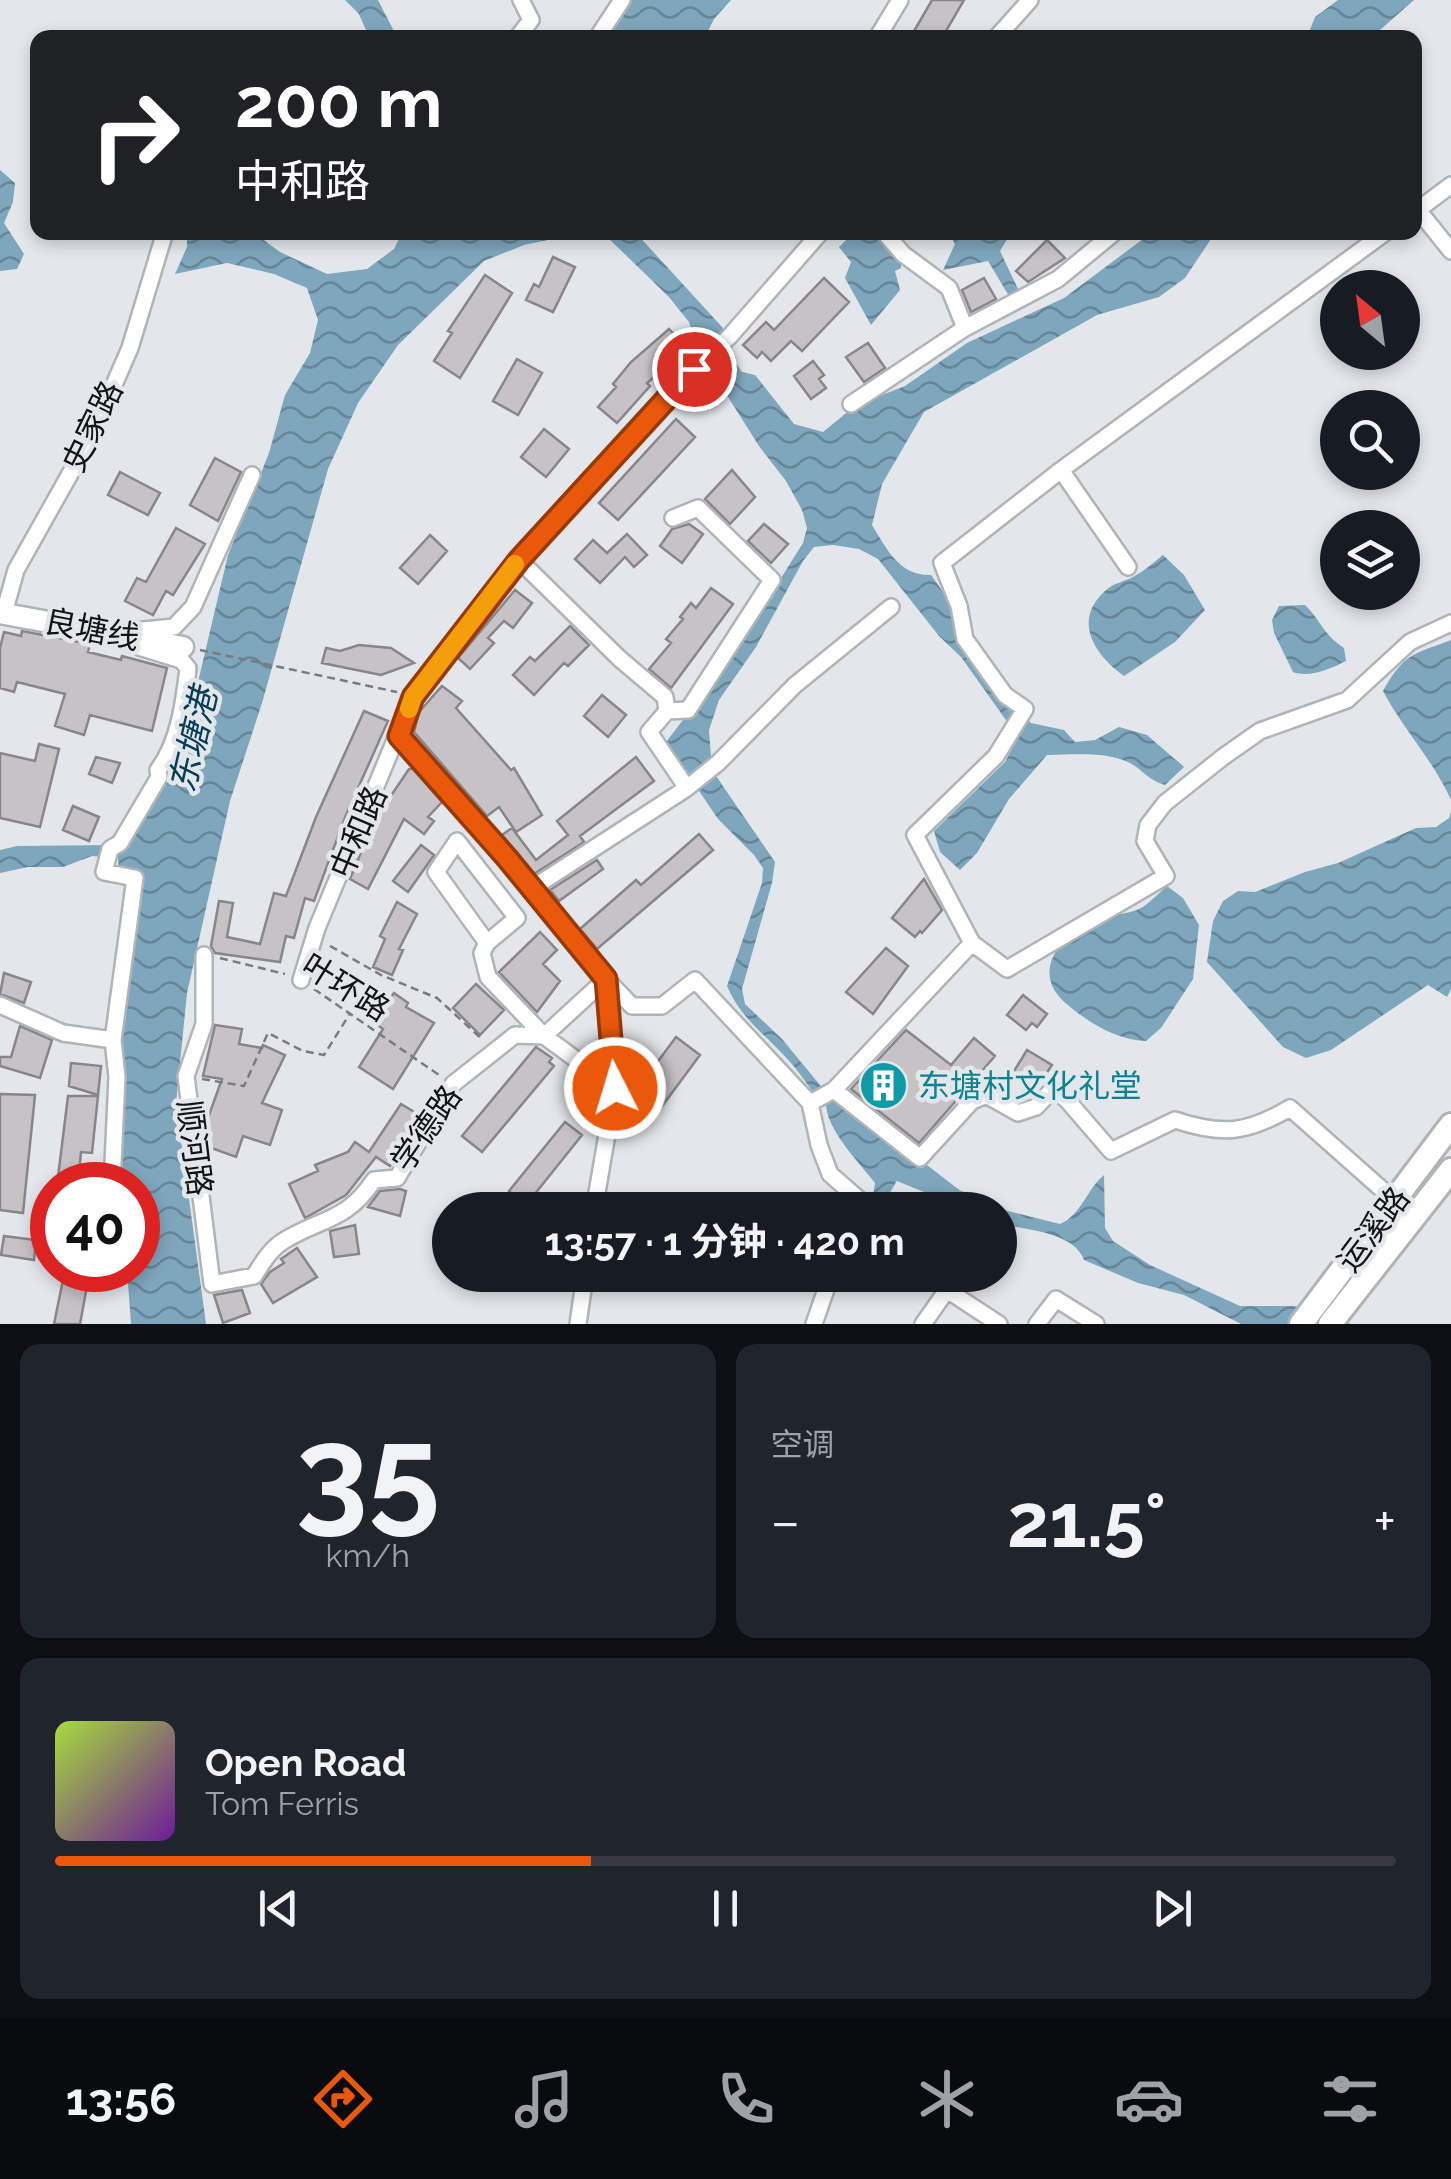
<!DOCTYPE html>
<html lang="zh">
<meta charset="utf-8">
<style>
:root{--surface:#171b24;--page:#20242c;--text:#f1f3f6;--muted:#9ea1a6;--line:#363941;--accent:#ea580c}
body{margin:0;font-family:Raleway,"Noto Sans SC",sans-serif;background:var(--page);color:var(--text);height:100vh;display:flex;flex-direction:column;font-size:38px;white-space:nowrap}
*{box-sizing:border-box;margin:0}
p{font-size:32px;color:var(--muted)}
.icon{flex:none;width:55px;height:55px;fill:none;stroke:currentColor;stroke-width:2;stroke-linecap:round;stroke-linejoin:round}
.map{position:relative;height:1324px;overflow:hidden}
.panel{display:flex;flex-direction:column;gap:20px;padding:20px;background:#0d0f14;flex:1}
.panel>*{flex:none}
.hud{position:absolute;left:30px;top:30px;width:1392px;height:210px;border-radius:20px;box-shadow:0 5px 15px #0003;background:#202124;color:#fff;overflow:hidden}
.needle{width:65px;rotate:331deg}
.buttons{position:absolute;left:1320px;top:270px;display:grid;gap:20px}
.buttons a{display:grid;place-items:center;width:100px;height:100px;border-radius:50%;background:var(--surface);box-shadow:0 5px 15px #0003;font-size:50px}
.speed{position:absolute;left:30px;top:1162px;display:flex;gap:20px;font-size:50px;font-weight:700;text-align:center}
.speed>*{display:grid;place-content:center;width:130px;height:130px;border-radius:50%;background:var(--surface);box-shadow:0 5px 15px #0003;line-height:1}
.speed .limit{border:15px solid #d22;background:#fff;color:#111}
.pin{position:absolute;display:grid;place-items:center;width:85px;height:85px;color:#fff;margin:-42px;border:5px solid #fff;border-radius:50%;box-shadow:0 2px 10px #0007}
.me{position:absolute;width:110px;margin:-55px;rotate:355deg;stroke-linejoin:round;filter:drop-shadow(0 0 8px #0008)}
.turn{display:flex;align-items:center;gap:35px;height:210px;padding:0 40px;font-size:45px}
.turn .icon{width:130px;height:130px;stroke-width:2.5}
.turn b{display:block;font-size:70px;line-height:85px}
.big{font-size:75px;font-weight:700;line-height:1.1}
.panel .card{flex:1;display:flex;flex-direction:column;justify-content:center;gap:15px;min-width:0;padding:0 35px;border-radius:20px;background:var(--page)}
.panel .dial{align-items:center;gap:0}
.dial b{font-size:130px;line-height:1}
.song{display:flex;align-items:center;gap:30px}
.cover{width:120px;height:120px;border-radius:15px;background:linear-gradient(135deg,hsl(80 70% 55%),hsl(280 70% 35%))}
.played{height:10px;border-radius:5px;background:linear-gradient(90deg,var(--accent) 40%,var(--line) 40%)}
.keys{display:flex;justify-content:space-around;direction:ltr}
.heat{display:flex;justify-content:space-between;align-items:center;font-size:55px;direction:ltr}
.panel .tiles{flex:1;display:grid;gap:20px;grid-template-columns:1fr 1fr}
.card:last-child{grid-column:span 2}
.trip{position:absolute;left:432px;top:1192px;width:585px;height:100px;border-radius:50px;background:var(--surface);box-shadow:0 5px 15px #0003;font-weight:700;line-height:100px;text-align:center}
.tabs{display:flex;height:160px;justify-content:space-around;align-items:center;background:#090b0e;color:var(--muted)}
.tabs .icon{width:70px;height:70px}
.tabs .current{color:var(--accent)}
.tabs b{font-size:45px;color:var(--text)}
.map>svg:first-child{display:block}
</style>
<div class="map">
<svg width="1451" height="1324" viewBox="0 0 1451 1324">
<defs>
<pattern id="water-waves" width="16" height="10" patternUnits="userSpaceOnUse" patternTransform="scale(2.5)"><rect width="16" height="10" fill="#7ea6bc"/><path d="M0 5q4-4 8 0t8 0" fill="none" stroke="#668698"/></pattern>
</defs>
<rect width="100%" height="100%" fill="#e3e7eb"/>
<path fill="url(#water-waves)" d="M345,0H378L397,37H369L359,14Z
M631,0H731L714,19L705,37L606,38Z
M1338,0H1414L1372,37H1307L1315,17Z
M0,170L15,183L13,202L4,223L24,254L17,269L0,271Z
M187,233H254L280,252L327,274L367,269L394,249L402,233H581L524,245L484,261L398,345L358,403L328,469L262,703L230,801L187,993L176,1103L206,1324H131L127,1270H138V1185H118L110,1103L130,905L119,872L118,858L92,856L63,867H28L0,873V850L17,846L116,845V834L164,771L194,699L228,555L269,453L285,395L310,353L318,320L307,288L274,274L227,263L175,274L187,247Z
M586,233H636L723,328L733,359L742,372L755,375L794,424L823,432L856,405L905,386L967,343L1064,298L1151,233H1215L1185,278L1159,297L1097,315L924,412L882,484L872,525C887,549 899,576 931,575L951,603L954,632L1031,723L1064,730L1075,742L1095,740L1119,727L1147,735L1184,767L1165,785C1148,780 1144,771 1130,763C1105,751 1074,755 1047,755L1009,799L977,853L960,870L940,852L934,831L1005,762L1018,737L961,657L939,636L878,559L859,549L833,545L814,547L803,561L756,647L719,700L709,730L712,770L775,862L772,883L742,989L745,1004L782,1039L834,1102L922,1168L927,1165L976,1203L1060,1224C1082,1214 1086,1190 1104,1175L1105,1228L1113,1241L1150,1265L1240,1306H1295L1351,1324H1241L1184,1295L1138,1283L1084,1260C1074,1232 1026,1230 1000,1224V1210C992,1210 982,1212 974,1210C949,1204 927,1167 899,1177L880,1210H871L875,1183C859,1162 829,1133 826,1106C812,1093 804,1078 791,1063C767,1035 742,1021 727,986L762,883L763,868L754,855L718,819L666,742L730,659L803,543L807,528L802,510L786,481L759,446L699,351L689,322L669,297L605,235Z
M853,233H874L901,264V268L895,271L900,290L871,325L845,278L851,262L839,247Z
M949,233H1011L1000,251L1018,289L1009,296L988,261L943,270L955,244Z
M1163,555L1184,575L1205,610L1175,642L1124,676C1093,654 1070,617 1110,587C1116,583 1125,581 1131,578C1143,572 1153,563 1163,555Z
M1305,605C1323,623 1321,632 1344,648L1346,661C1330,669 1310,678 1293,672L1274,633L1272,620L1279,606Z
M1451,640V800C1433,760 1403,729 1383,691C1404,653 1414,654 1451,640Z
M1451,812V989L1447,997L1428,985L1331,1050L1306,1058L1283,1047L1207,962L1213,921L1223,901L1238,891L1255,892L1305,872L1338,863L1416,828L1436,827L1449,818Z
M1167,886L1183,898L1199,925L1193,979L1161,1028L1146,1041C1117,1040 1091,1024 1069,1006C1031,976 1054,941 1091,922C1106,914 1127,916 1143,907C1151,901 1159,893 1167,886Z"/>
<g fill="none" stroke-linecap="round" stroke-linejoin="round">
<path stroke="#7ea6bc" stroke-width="15" d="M885,1168L988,1210"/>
</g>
<path fill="#c6c2c6" stroke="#898589" stroke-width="2.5" d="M932,0H964L942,38H910Z
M1047,240L1065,258L1028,282L1016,271Z
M553,257L575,267L553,312L526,300L534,284L539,287Z
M485,275L512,293L460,378L434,361L452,333L448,331Z
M824,278L849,302L802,351L791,341L771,361L762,352L757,358L743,345L766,322L774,330Z
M984,278L996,299L971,312L962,290Z
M669,329L678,339L671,345L680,355L647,383L650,386L617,423L598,407L616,387L613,384L631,362Z
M868,343L885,368L864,382L846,357Z
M517,359L542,373L518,415L493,401Z
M813,361L824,375L819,379L826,388L811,399L794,376Z
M676,419L695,437L618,520L599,503Z
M544,429L569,449L546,477L521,457Z
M215,458L241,472L218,521L190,505Z
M732,470L755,497L730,524L705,499Z
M120,472L160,493L148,515L108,495Z
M689,524L703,534L682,563L660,546L672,529Z
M764,524L788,544L771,563L748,541Z
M176,528L205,544L173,595L166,591L153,615L125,601L137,578L146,582Z
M627,534L647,555L634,567L625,557L600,583L575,559L593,540L607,553Z
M430,535L447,551L418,584L400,568Z
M711,588L733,604L671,688L649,669L671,643L666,639L683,619L680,617L691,603L696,608Z
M515,590L532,603L513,628L504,621L488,638L494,643L470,669L458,658Z
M570,626L589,645L568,666L564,663L534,695L513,675L530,657L535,661Z
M22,631L90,644L88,652L121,660L122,656L167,668L152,731L90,715L84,735L55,726L65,694L17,682L14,692L0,688V648L4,632L21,636Z
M359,645L391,648L414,663L381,675L322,663L326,648L340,651Z
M442,686L462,701L456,708L511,770L514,768L542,815L516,832L499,807L487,816L414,732L419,712Z
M602,695L626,715L608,737L584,716Z
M364,711L388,721L346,815L314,901L305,898L294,938L286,936L280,962L215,953L211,946L219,901L233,903L227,937L260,944L274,893L286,896L316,817Z
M39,744L59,749L40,827L0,818V753L35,761Z
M96,757L120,763L112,783L89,774Z
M636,757L654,781L580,836L584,842L534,874L502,835L512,828L536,860L568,835L557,821Z
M409,769H413L442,802L428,817L434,821L424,834L404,819L368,889L350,879L378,811L380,812Z
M73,806L99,817L89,841L63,830Z
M699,834L713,850L597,949L580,929L636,880L641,885Z
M421,845L434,855L408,892L393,881Z
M597,860L603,869L559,901L550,890Z
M924,879L942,910L922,933L920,931L915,937L892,918Z
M397,902L417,914L399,949L403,950L392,975L373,967L385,939L380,936Z
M540,932L557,950L543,964L560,981L537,1012L499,972Z
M886,948L908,966L873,1014L846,992Z
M4,973L31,982L24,1003L0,994Z
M476,984L504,1010L480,1035L453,1008Z
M394,993L408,1003L406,1007L434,1023L393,1089L359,1067L383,1029L368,1018L381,999L387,1003Z
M1023,995L1047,1014L1037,1027L1032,1023L1026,1030L1007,1015Z
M215,1025L242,1029L239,1044L262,1048L263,1045L285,1055L262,1103L282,1110L270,1145L243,1136L236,1157L206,1146L204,1129L222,1079L203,1076Z
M20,1026L52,1040L40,1078L0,1066V1057H11Z
M906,1030L951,1065L974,1038L995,1056L919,1143L851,1089Z
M676,1037L700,1055L657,1113L633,1095Z
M536,1047L552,1058L549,1062L554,1066L482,1152L462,1136Z
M1027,1050L1052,1065L1038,1086L1014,1071Z
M71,1063L101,1066L98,1095L69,1086Z
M0,1094L35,1095L23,1213L0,1210Z
M68,1096H98L92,1153L81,1152L78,1185H57Z
M401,1104L421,1116L390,1166L376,1157L346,1195L305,1218L289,1184L318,1171L315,1165L348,1152L355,1142L369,1152Z
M565,1122L582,1135L526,1205L509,1191Z
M400,1189L406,1191L400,1216L368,1207L380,1191Z
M355,1225L359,1254L334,1257L330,1231Z
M4,1236L36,1240L34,1260L1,1255Z
M297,1248L317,1277L273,1303L261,1284L270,1272L284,1263L281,1259Z
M65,1270H90L80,1324H54Z
M242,1290L250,1313L223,1323L214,1295Z"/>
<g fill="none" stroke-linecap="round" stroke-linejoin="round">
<defs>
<path id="minor" d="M517,38L531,20L521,0
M597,38L622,0
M877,38L900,0
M996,38L1030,0
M1418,210L1451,251
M1415,212L1451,185
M884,232L903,254L949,288L965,328
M851,404L965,328L1058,279L1115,232
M1061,470L1128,567
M673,518L698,508L772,580L688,710L667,711L649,732L687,788
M519,560L620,659L665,697L667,711
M4,613L16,570L93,433L130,348L165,232
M123,632L174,627L193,607L252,475
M399,736L507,858L606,979L615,1088L594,1210
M531,889L687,788L718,763L795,685L891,607
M487,943L436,872L457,841L517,918L487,943L482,953L488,977L544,1036L606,979L632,1006H662L695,980L810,1103L819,1145L830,1174L871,1210
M972,943L1007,969L1166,876L1145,841L1148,825L1165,803L1223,757L1260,731L1347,700L1410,642L1451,623
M204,955V1024L186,1076L212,1284L254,1276C263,1262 270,1249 285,1240C322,1218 347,1221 374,1180L397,1178L453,1084L515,1035L544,1036L615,1088
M301,980L317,928L413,697L519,560L694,369L730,336L821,232
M0,1005L63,1033L113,1040
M834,1090L920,1158L972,1101L986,1095L1018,1113L1036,1107L1053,1089L1067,1100L1111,1151L1175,1120C1223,1136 1247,1133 1290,1108L1395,1201
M810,1103L834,1090L972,943L915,835L996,756L1025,709L1005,695L965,639L959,606L942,563L1061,470L1386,232
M112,1185L117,1077L113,1040L135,878L104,872L110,849L120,843L159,777L158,770C179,742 184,702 188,668L181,660L139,647
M947,1290L999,1324
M578,1324L585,1275
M814,1324L831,1275
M923,1324L947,1290L945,1275
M1037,1324L1056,1299L1096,1324"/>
<path id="major" d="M0,613L183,647"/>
<path id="highway" d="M1301,1324L1451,1125
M1330,1324L1451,1170"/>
</defs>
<use href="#minor" stroke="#afb4b7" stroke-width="20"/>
<use href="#major" stroke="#afb4b7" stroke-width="25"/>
<use href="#highway" stroke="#afb4b7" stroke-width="28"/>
<path stroke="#797c7f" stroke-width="2.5" stroke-dasharray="8 5" stroke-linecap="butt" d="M200,650L397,692
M330,946L381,975L437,998L483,1040
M220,958L285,974
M314,989L439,1075
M202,1079L244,1086L268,1033L303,1051L324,1055L349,1015"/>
<use href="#minor" stroke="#fff" stroke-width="15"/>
<use href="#major" stroke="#fff" stroke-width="20"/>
<use href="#highway" stroke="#fff" stroke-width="22"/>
</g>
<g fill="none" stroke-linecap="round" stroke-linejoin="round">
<defs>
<path id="route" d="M615,1088L606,979L507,858L399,736L413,697L519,560L694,369"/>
</defs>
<use href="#route" stroke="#983908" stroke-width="25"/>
<use href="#route" stroke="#ea580c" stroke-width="18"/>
<path stroke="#f59e0b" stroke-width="18" d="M409,709L413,697L515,564"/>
</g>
<defs>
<symbol id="building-disc" viewBox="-11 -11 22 22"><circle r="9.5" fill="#0f9aa8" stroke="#e3e7eb"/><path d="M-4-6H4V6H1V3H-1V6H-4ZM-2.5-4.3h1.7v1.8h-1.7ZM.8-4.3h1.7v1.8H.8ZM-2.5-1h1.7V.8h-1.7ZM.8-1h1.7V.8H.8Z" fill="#fff"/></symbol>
</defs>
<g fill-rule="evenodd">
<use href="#building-disc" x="856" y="1058" width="55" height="55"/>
</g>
<g text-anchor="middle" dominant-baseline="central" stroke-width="9" stroke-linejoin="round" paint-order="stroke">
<g font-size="32" fill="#121415" stroke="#e3e7eb">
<text transform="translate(92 426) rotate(-64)">史家路</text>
<text transform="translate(92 629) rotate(11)">良塘线</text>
<text transform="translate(358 832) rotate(-67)">中和路</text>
<text transform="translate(346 987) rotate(32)">叶环路</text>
<text transform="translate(426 1128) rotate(-55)">学德路</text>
<text transform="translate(195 1148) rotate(83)">顺河路</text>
<text transform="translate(1373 1229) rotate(-53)">运溪路</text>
</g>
<g font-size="32" fill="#0d838f" stroke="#e3e7eb" text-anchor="start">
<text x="918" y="1085">东塘村文化礼堂</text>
</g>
<g font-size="35" font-style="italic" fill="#063e55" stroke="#e3e7eb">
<text transform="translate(193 740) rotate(-77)">东塘港</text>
</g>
</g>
</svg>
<div class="buttons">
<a><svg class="needle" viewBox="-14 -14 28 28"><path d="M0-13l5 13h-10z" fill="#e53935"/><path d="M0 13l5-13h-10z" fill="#9ea1a6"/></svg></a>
<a><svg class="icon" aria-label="search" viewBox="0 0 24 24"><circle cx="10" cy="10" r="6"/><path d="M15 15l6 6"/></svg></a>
<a><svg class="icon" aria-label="layers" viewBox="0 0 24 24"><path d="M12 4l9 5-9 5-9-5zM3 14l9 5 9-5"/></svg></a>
</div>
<div class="speed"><div class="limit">40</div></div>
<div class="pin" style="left:694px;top:369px;background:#d93025"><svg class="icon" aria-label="arrive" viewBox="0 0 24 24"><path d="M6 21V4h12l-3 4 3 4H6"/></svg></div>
<svg class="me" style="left:615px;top:1088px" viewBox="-20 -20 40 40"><circle r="17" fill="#ea580c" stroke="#fff" stroke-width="3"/><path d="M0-11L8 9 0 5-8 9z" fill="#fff"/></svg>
<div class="trip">13:57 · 1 分钟 · 420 m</div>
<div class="hud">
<div class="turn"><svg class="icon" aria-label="right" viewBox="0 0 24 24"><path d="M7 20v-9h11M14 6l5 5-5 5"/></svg><div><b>200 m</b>中和路</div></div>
</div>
</div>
<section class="panel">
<div class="tiles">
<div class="card dial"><b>35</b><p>km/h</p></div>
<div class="card"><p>空调</p>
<div class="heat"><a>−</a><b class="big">21.5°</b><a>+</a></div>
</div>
<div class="card">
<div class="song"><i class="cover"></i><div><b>Open Road</b><p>Tom Ferris</p></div></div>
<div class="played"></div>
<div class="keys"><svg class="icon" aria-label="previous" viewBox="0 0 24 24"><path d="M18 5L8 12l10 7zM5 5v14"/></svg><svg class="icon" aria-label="pause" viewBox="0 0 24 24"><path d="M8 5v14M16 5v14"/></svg><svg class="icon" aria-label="next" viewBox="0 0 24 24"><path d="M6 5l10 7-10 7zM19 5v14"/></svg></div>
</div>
</div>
</section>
<nav class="tabs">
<b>13:56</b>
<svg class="icon current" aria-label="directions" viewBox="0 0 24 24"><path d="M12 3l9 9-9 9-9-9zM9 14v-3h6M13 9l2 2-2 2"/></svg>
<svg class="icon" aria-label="music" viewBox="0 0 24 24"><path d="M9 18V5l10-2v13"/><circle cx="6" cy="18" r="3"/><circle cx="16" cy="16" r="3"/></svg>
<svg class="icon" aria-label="phone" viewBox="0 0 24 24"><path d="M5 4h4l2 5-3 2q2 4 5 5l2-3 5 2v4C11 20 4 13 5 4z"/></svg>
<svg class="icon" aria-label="climate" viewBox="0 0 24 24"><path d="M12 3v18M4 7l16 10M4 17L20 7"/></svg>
<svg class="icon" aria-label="car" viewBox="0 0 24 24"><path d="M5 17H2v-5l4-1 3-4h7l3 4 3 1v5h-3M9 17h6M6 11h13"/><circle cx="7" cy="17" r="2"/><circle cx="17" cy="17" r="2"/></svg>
<svg class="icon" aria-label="filters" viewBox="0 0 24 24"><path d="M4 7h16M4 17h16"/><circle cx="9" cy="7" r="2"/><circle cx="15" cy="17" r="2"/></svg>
</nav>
